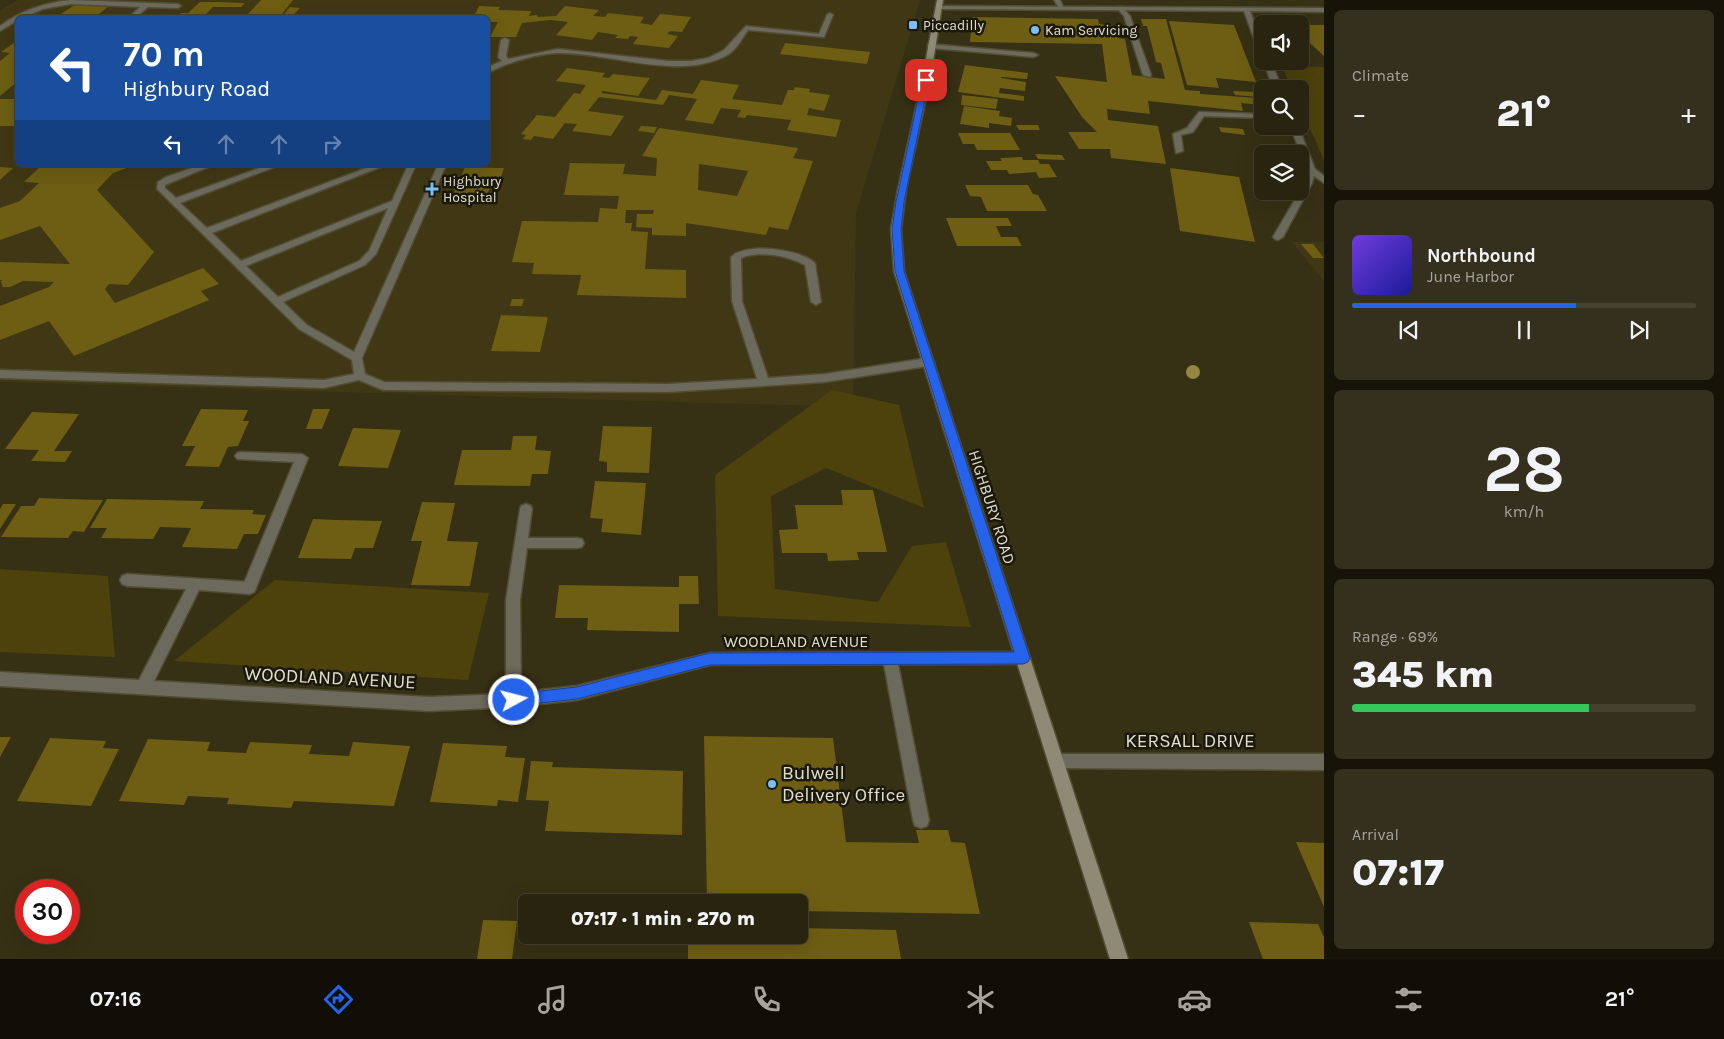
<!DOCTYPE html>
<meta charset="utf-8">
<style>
:root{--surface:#28240f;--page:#34301d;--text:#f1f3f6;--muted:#a5a49e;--line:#44412f;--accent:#2563eb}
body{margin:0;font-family:Karla,sans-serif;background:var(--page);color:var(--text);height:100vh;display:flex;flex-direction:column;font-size:19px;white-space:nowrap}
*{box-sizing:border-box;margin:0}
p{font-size:16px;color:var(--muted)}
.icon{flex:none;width:28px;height:28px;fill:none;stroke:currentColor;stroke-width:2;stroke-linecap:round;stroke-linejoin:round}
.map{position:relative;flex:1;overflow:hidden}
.sheet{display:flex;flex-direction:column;gap:10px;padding:10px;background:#161408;width:400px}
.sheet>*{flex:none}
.top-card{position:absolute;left:15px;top:15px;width:475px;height:152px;border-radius:8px;box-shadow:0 5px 20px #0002,0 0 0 1px var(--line);background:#1a4fa0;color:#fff;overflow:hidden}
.fabs{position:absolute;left:1254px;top:15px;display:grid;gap:10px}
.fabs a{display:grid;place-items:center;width:55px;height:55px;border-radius:8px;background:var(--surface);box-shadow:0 5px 20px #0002,0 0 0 1px var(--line);font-size:25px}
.speed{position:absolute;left:15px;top:879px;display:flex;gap:10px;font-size:25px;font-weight:700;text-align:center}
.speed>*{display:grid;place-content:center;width:65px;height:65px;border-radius:50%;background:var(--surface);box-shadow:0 5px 20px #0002,0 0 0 1px var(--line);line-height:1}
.speed .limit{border:8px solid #d22;background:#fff;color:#111}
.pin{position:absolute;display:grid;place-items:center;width:42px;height:42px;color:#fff;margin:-21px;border-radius:10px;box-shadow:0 2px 8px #0006}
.me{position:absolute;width:55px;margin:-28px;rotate:83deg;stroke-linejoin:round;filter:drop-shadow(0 0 4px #0008)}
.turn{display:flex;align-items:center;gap:18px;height:105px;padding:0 25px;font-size:22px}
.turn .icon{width:65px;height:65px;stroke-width:2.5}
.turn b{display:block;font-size:35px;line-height:42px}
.lanes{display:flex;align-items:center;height:48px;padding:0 25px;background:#0003;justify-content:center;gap:25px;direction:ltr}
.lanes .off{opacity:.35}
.big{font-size:38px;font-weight:800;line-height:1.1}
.sheet .tile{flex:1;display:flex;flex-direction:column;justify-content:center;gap:8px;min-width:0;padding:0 18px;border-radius:8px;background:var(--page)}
.sheet .dial{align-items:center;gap:0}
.dial b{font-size:65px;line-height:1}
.song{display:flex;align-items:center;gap:15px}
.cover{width:60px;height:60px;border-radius:8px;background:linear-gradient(135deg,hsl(260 70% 55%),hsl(240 70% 35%))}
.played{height:5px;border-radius:2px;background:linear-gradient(90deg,var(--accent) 65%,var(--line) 65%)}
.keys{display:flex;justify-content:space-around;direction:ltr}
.heat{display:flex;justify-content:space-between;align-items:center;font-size:28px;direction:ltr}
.charge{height:8px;border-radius:4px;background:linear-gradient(90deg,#34c759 69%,var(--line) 0)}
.trip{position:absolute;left:518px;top:894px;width:290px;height:50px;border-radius:8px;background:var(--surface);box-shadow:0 5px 20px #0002,0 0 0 1px var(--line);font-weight:800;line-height:50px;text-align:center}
.tab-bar{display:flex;height:80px;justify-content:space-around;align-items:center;background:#100e06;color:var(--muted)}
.tab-bar .icon{width:35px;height:35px}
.tab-bar .current{color:var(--accent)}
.tab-bar b{font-size:22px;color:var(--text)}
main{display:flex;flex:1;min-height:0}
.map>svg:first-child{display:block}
</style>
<main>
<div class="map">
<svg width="1324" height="959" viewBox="0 0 1324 959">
<rect width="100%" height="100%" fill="#363014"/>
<path fill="#403814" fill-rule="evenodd" d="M18,0H920L856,213L853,407L0,382V10ZM18,18H488V165H18Z
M1292,242H1324V281Z"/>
<path fill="#4d420b" d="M1282,66L1324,67V160L1300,106V89H1292Z
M832,390L899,405L924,508L826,468L771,496L775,589L878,602L912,546L946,542L971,627L718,616L715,475Z
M0,569L108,576L115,657L0,652Z
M275,580L489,593L468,680L174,661Z"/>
<path fill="#6d5e13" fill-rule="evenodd" d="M261,0H293L282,14H278L275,18H249L252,14H248Z
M200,2H218L245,3L241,7H213L206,14H211L207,18H176L181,13H188Z
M76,4L110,5L94,18H55Z
M479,6L500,7L498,10L531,11L529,16L537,15L538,17L556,16L565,6L599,10L593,16L605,17L608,13L644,17L640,23L652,25L660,14L691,17L682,32L670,31L667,34L678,36L669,48L633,44L638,37L630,36L628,39L615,38L618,35L598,32L592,40L556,35L568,22L551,20L522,23L516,37H490L498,22H488V18H473Z
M290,7L300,8L294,14H284Z
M221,14H243L240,18H218Z
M972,17L1098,19L1099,24L1116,26L1118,38L1125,39L1132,75L1165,79L1161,63L1156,62L1147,26H1143L1141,19H1166L1185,90L1200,91V94L1258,98L1261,105L1241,103L1243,111L1148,101L1150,114L1107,109L1108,120L1158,126L1166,164L1111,158L1110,149H1079L1068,132H1097L1082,117L1055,76L1107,82L1102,44L970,42Z
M1169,21L1234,25L1256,82L1216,78L1219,88L1187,85Z
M1300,25H1324V56L1300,34Z
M18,40V81L0,96V61L10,53L1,52Z
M785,43L870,52L867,64L780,54Z
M965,65L1028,73L1027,79L1001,77V78L1026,82L1025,91L1000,88L999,93L1024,96V101L958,92Z
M567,68L605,73L602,77L609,78L613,74L650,78L638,96L603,91L601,93L656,100L662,90L693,94L701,80L739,85L732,99L782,105L788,90H794L795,87L810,89L809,92L830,95L824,111L809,108L807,115L841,120L836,137L787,130L791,120L747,115L745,118L737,117L741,110L721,108L713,124L685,120L697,99L669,95L663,105L599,97L588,111L624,116L611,136L572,131L577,124L565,123L553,139L534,136L531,140L523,139L526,135L521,134L537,115L555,117L574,93L580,94L586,85L556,81Z
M1233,91L1256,92L1258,97L1235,95Z
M962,95L998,99L996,109L961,105Z
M0,99H18V126H0Z
M964,106L1000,111L999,116L1012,118L1011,126L989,123V128L960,124Z
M1016,125H1038L1040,130H1019Z
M641,126L657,127L654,133L638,131Z
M1219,127L1243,129L1245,135L1221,132Z
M659,128L798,148L793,158L813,161L788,230L769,227L766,235L686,223V236L652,235V228L636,227L637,214H653L654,210H626L625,223H632L631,231L648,232L645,269L686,270V298L577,295L581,275L532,274L534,263L512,262L522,221L598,222L600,208L617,209L619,196L564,195L570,163L625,164L623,174L656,176L657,158L642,156ZM699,164L748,171L737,196L698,190Z
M958,133H1010L1020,150H977L974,144H963Z
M1035,154L1062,155L1065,160L1038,159Z
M1022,157L1023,160H1038L1040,164H1049L1057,177L1039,178L1036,172L1009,174L1007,170H991L986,161H1002L1000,158Z
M42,165H135L113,173L97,190L154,252L128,285L109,284L105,289L115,303L203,268L219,284L201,291L209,300L74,356L49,321L0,340V306L49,287L54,282L23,281L10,287H3L1,282L2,280H0V262L70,264L40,226L0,240V208L20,201L39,183L24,182Z
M0,167L13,168L0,180Z
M465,167L497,168H504L501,177H494L487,195L454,193Z
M1170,168L1239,177L1255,242L1180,231Z
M965,185H1028L1033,194L1038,195L1047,211H987L981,197L970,196Z
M946,218H1008L1012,226H996L1001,237H1017L1022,246H957Z
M1301,244H1313L1324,258H1313Z
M512,299H524L522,306H510Z
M501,315L548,317L540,352L491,351Z
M201,409L248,410L243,421H249L238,446L228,447L219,467L185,466L195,446H182Z
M313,409H330L322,429H306Z
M32,412L79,414L54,451H72L65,462L31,461L39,450L5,449Z
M603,426L652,427L649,473L607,472V462L599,461Z
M353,428L401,430L388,468L338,466Z
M513,436H537L535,450L551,451L548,474H532L530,486L454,485L462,450H511Z
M595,481L646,483L641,535L601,532L603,519L590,518Z
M841,490H873L887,552H857L859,560L828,561L827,553H782L779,530L798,529L795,505H843Z
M39,498L66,499L103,500L84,532L73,531L68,538L1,537L21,506H34Z
M107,499L204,501L200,509L254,510L252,514L266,515L258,534H244L237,549L182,547L191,528L160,527L153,539L101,538L107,528H90Z
M422,502L455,503L447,541L478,542L470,586L411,585L422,541H411Z
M3,504H16L0,529V509Z
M313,519L338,520L382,521L373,548H355L351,559L298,558Z
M679,576H698L699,604H679V632L587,630L588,618H555L559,585L679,587Z
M704,736L833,738L846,842L919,843L916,830H948L951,842L965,843L980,914L799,911V902H707Z
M0,737H11L0,757Z
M50,738L106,741L103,748L119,749L91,806L17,801Z
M148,739L210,742L207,751L246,753L250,742L312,745L309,754L349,756L353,742L410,746L394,806L294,801L291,808L227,804L229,798L188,796L184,805L119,801Z
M443,743L507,746L505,757L525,758L518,802L498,800L497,806L430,802Z
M531,761L553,762L552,767L683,771L682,835L545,831L549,801L526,800Z
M1296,842L1324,843V907Z
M483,920L517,921L512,959H477Z
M1249,922L1318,924L1324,937V959H1263Z
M799,928L896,930L901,959H688V935H799Z"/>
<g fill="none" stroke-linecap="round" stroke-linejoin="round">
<defs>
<path id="service" d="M71,0L178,4L181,6L178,8L148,7L135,18H128L140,7L71,4L43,9L22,18H18V20L0,31V26C22,10 44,3 71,0Z
M1054,0H1060L1064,9H1060Z
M1118,7H1122L1130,16L1151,75L1150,77L1143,75L1124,16L1117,8Z
M830,13L833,15L824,37L748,30C742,38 737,49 729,54C682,82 612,53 560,53C541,53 522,59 505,65C499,67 494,71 488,72V67L502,61L498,57L501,40L505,38L509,40L506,56L508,59L558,49L669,61H691L708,58L724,50L746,26L819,34L827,15Z
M928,44L1034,53L1038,55L1034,57L931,48H928Z
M1199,112L1262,114V118L1204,116L1193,132L1181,135L1183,151L1176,153L1173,134L1187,128Z
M201,165H213L165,185V188L176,198L268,165H280L180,203L207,228L374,165H386L212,233L241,261L392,201L408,165H416L376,254L365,265L283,302L307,325L354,352L438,165H446L362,358L365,374L384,382L668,384L757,379L732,301L731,257C746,242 800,249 815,263L821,302L816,305L811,302L805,265C788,256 760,250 741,258L742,301L768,378L825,374L928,358L934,362L928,366L825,382L668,392L383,390L359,380L324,388L0,378V370L324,380L354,374L352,360L299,329L157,189L158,182L166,177ZM388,208L369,251L359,261L278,297L246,266Z
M1311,166L1324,176V183L1314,176L1312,183L1283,237L1278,240L1275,239L1273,237L1300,191L1307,169Z
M241,452L302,454L308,458L256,588L254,592L249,594L244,592L242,588L294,462L237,459L235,456L237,453Z
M890,653L895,655L897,659L929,820L927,826L921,828L915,826L913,820L883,659L885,655Z"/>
<path id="minor" d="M938,6L1324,8V12L1250,11L1262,42V52L1258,50L1244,11L940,9L937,7Z
M1263,61H1271L1282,89H1274Z
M1290,126H1298L1315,169L1314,171L1307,169Z
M526,504L531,506L532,509L528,538H577L582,539L584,543L582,547L577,548H527L520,600L521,692L577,686L710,653L1023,652L1028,654L1030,658L1028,662L1023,664L710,665L577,700L514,707L429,711L0,686V672L139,680L186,589L127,586L122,584L120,580L122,576L127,574L249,582L254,584L256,588L254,592L249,594L199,590L154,681L429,697L506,694V600L520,509L521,506Z
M1056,754H1324V770L1056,768L1050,766L1048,761L1050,756Z"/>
<path id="secondary" d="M937,0H943L930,80L906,189L901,229L904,271L1128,959H1110L894,271L891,229L898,189L922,80Z"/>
</defs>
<use href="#service" stroke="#524c32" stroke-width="3"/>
<use href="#minor" stroke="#524c32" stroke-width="3"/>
<use href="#secondary" stroke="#524c32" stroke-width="3"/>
<use href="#service" fill="#6c6a5d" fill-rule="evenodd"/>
<use href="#minor" fill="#6c6a5d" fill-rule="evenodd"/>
<use href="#secondary" fill="#8e8a75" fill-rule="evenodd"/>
</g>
<circle fill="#958643" cx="1193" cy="372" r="7"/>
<path fill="#2563eb" stroke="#184099" d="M926,78L929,80L904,202L901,229L904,271L1030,658L1028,662L1023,664L710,665L577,699L514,706L509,705L507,700L509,696L514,694L577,687L710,653L1014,652L895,271L892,229L896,202L922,80Z"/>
<g fill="#7cbef9" stroke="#1b180c" stroke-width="2">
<rect x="908" y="20" width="10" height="10" rx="2.5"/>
<circle cx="1035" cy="30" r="5"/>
<path d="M429.5 181.5h5v5h5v5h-5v5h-5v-5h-5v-5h5z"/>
<circle cx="772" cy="784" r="5"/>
</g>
<g text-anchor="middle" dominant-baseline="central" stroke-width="5" stroke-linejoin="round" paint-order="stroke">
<g font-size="14" fill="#e2dece" stroke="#1b180c" text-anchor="start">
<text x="923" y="25">Piccadilly</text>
<text x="1045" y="30">Kam Servicing</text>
<text x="443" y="181">Highbury<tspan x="443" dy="16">Hospital</tspan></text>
</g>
<g font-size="16" fill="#e2dece" stroke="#1b180c">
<text transform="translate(992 507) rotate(72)">HIGHBURY ROAD</text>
<text x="796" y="641">WOODLAND AVENUE</text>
</g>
<g font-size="19" fill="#e2dece" stroke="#1b180c">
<text transform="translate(330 678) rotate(3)">WOODLAND AVENUE</text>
<text x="1190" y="741">KERSALL DRIVE</text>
</g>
<g font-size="19" fill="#e2dece" stroke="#1b180c" text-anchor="start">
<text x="782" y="773">Bulwell<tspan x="782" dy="22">Delivery Office</tspan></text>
</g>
</g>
</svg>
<div class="fabs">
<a><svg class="icon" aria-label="sound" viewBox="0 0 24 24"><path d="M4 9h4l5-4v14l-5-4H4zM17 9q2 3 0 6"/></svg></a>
<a><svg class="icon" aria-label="search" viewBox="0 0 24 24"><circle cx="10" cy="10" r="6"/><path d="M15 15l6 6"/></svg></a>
<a><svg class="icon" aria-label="layers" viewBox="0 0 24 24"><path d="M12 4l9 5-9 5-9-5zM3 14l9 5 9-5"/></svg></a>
</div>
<div class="speed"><div class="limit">30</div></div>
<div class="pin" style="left:926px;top:80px;background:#d93025"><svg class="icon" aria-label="arrive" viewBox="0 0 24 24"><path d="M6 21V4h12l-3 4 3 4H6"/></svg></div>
<svg class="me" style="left:514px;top:700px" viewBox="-20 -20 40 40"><circle r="17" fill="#2563eb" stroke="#fff" stroke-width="3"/><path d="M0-11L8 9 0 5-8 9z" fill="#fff"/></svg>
<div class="trip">07:17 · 1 min · 270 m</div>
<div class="top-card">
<div class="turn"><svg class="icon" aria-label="left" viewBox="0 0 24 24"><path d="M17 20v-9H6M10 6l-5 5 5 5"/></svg><div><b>70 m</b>Highbury Road</div></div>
<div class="lanes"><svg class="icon" aria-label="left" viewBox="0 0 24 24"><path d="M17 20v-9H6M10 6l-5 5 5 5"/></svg><svg class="icon off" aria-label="ahead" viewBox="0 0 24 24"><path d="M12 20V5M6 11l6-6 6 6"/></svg><svg class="icon off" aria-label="ahead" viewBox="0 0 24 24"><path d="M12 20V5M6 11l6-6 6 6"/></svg><svg class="icon off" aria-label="right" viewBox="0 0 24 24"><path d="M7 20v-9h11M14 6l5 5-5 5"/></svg></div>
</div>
</div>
<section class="sheet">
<div class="tile"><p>Climate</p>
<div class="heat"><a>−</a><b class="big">21°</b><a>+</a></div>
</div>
<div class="tile">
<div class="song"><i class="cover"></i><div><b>Northbound</b><p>June Harbor</p></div></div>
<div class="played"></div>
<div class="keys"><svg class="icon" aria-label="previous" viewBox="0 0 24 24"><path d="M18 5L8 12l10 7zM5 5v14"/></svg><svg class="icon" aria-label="pause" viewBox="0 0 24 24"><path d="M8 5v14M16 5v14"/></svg><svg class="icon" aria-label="next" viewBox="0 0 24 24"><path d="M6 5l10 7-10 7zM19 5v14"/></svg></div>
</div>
<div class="tile dial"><b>28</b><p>km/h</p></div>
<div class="tile"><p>Range · 69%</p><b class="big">345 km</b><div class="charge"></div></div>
<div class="tile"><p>Arrival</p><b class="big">07:17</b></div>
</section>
</main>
<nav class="tab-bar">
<b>07:16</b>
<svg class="icon current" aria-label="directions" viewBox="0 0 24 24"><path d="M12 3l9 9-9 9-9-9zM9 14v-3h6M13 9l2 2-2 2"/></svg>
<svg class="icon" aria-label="music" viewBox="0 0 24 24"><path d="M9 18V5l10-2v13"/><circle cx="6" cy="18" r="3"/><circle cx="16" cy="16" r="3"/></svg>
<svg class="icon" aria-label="phone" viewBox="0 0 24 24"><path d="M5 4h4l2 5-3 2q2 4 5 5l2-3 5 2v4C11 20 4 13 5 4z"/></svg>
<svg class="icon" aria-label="climate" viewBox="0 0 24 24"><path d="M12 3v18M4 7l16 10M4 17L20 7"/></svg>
<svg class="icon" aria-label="car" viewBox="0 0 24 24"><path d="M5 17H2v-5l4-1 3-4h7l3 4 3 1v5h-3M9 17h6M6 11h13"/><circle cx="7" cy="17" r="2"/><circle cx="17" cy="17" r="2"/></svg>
<svg class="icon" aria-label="filters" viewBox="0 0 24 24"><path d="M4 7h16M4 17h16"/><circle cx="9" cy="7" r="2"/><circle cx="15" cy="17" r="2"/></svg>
<b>21°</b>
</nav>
